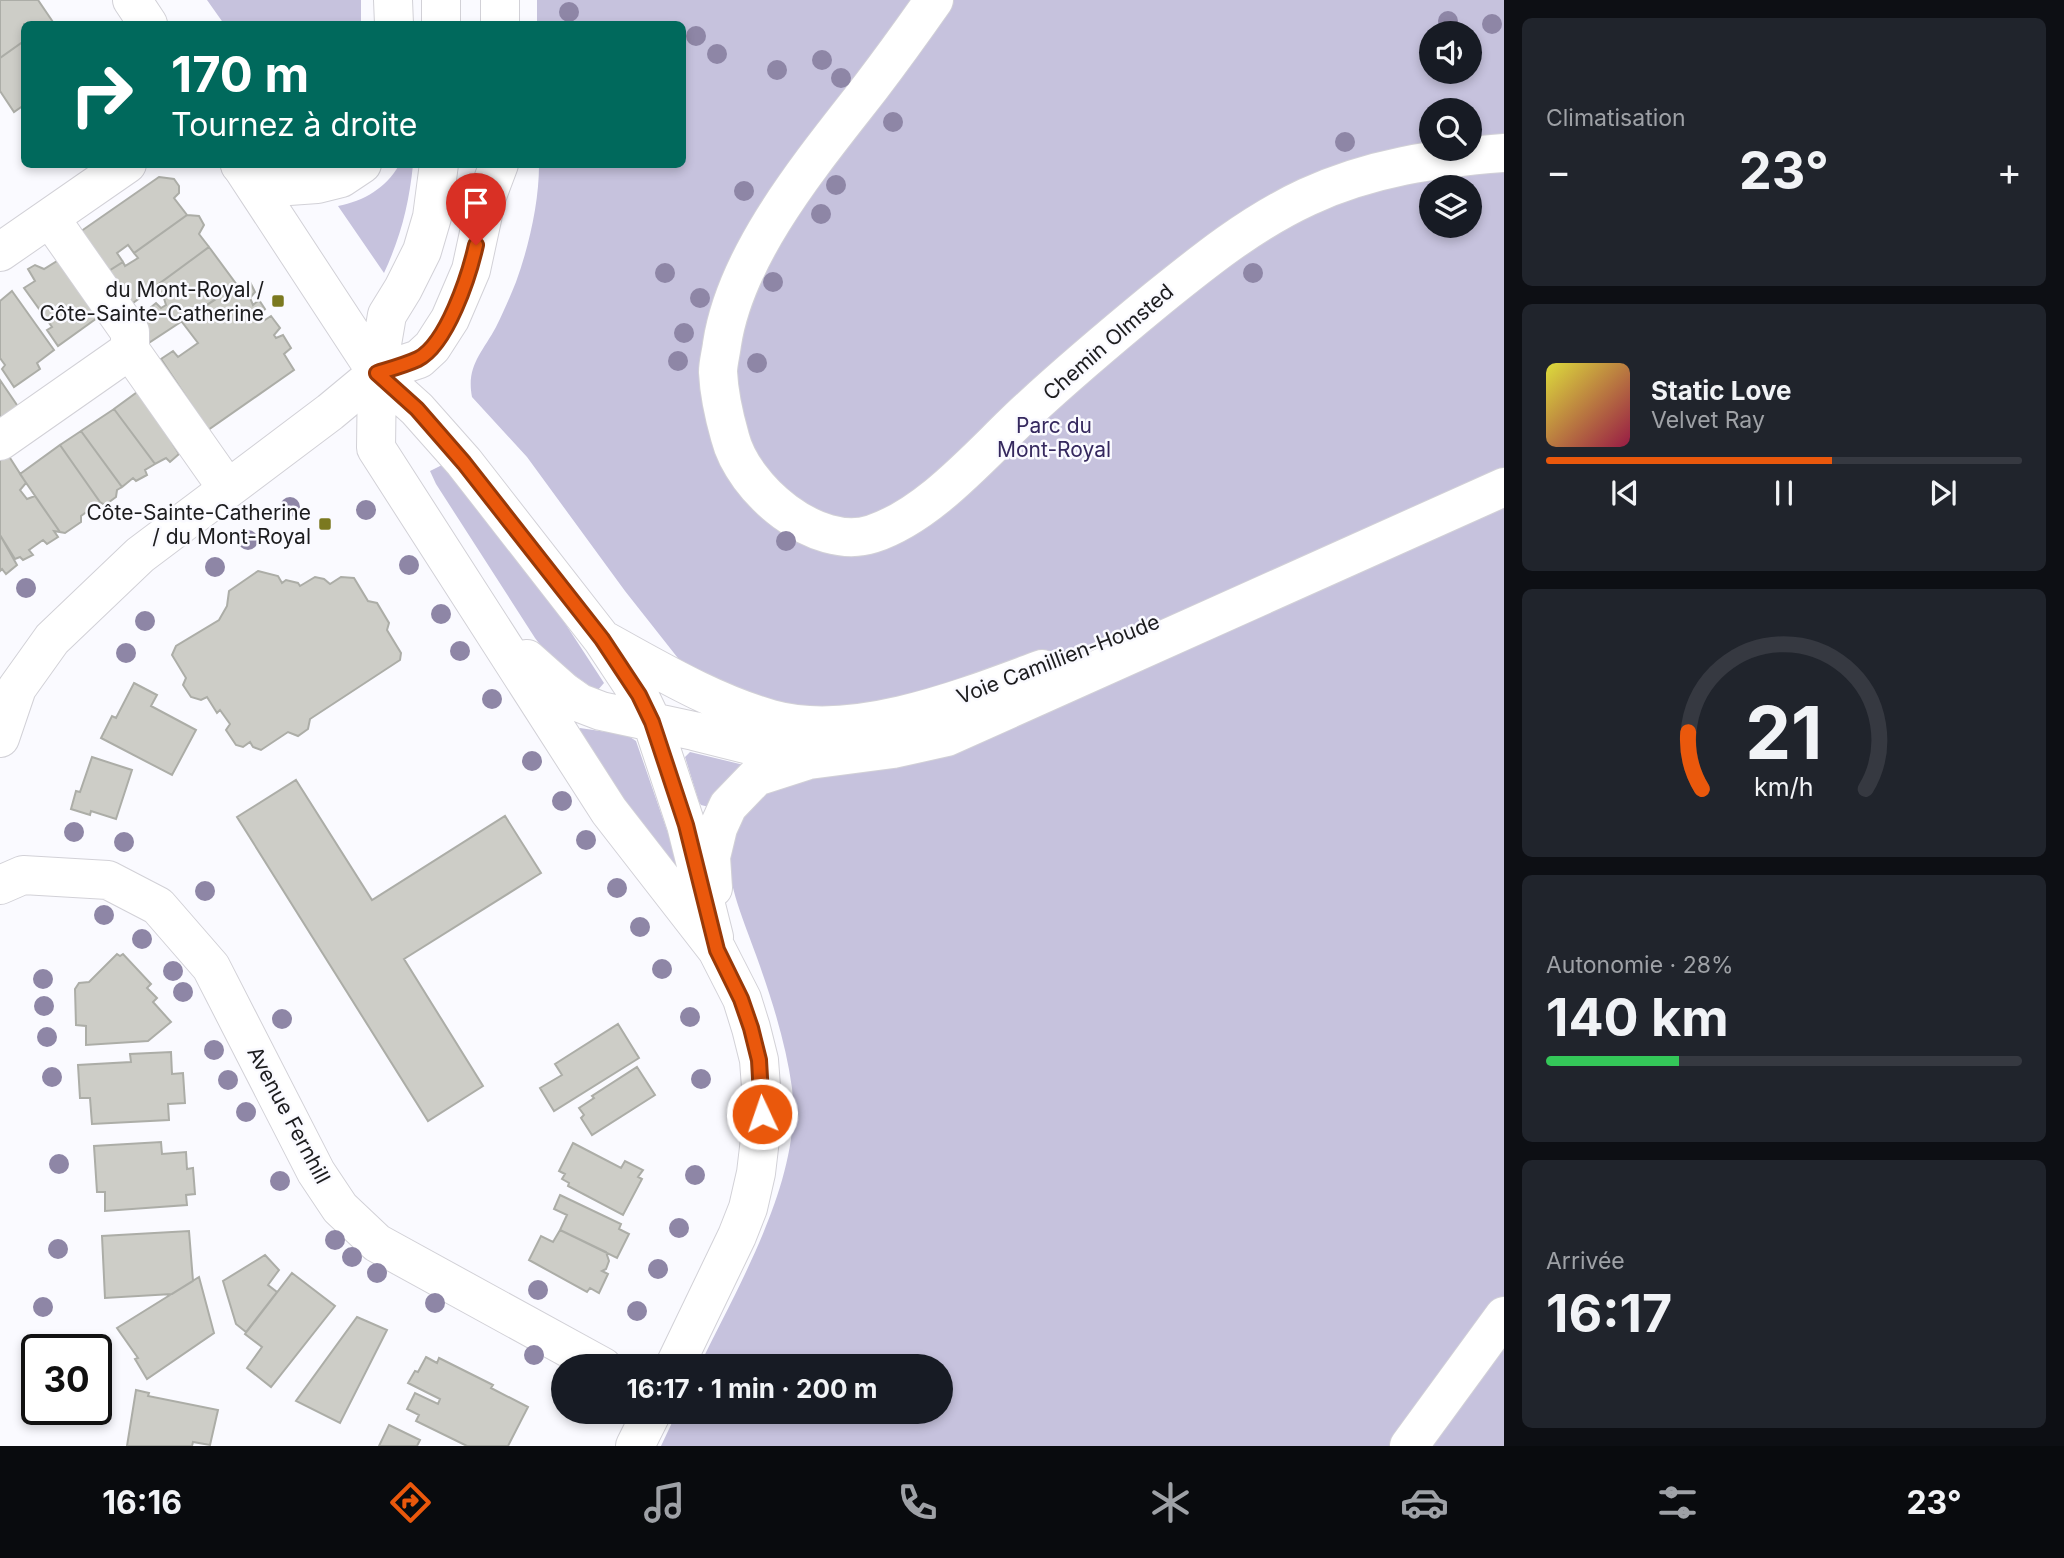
<!DOCTYPE html>
<html lang="fr">
<meta charset="utf-8">
<style>
:root{--surface:#171b24;--page:#20242c;--text:#f1f3f6;--muted:#9ea1a6;--line:#363941;--accent:#ea580c}
body{margin:0;font-family:Inter,sans-serif;background:var(--page);color:var(--text);height:100vh;display:flex;flex-direction:column;font-size:26px;white-space:nowrap}
*{box-sizing:border-box;margin:0}
p{font-size:23px;color:var(--muted)}
.icon{flex:none;width:38px;height:38px;fill:none;stroke:currentColor;stroke-width:2;stroke-linecap:round;stroke-linejoin:round}
.map{position:relative;flex:1;overflow:hidden}
.panel{display:flex;flex-direction:column;gap:18px;padding:18px;background:#0d0f14;width:560px}
.panel>*{flex:none}
.hud{position:absolute;left:21px;top:21px;width:665px;height:147px;border-radius:10px;box-shadow:0 4px 10px #0003;background:#00695c;color:#fff;overflow:hidden}
.fabs{position:absolute;left:1419px;top:21px;display:grid;gap:14px}
.fabs a{display:grid;place-items:center;width:63px;height:63px;border-radius:50%;background:var(--surface);box-shadow:0 4px 10px #0003;font-size:35px}
.speed{position:absolute;left:21px;top:1334px;display:flex;gap:14px;font-size:35px;font-weight:700;text-align:center}
.speed>*{display:grid;place-content:center;width:91px;height:91px;border-radius:50%;background:var(--surface);box-shadow:0 4px 10px #0003;line-height:1}
.speed .limit{border:4px solid #111;border-radius:10px;background:#fff;color:#111}
.pin{position:absolute;display:grid;place-items:center;width:60px;height:60px;color:#fff;margin:-72px -30px;border-radius:50% 50% 50% 0;rotate:-45deg;box-shadow:0 0 7px #0007}
.pin .icon{rotate:45deg}
.me{position:absolute;width:77px;margin:-38px;rotate:357deg;stroke-linejoin:round;filter:drop-shadow(0 0 5px #0008)}
.turn{display:flex;align-items:center;gap:24px;height:147px;padding:0 35px;font-size:32px}
.turn .icon{width:91px;height:91px;stroke-width:2.5}
.turn b{display:block;font-size:49px;line-height:60px}
.big{font-size:52px;font-weight:700;line-height:1.1}
.panel .tile{flex:1;display:flex;flex-direction:column;justify-content:center;gap:10px;min-width:0;padding:0 24px;border-radius:10px;background:var(--page)}
.panel .dial{align-items:center;gap:0}
.dial svg{height:182px;overflow:visible;fill:none;stroke:var(--line);stroke-width:7;stroke-linecap:round;text-anchor:middle}
.dial text{fill:var(--text);stroke:none}
.song{display:flex;align-items:center;gap:21px}
.cover{width:84px;height:84px;border-radius:10px;background:linear-gradient(135deg,hsl(60 70% 55%),hsl(340 70% 35%))}
.played{height:7px;border-radius:4px;background:linear-gradient(90deg,var(--accent) 60%,var(--line) 60%)}
.keys{display:flex;justify-content:space-around;direction:ltr}
.heat{display:flex;justify-content:space-between;align-items:center;font-size:38px;direction:ltr}
.charge{height:10px;border-radius:5px;background:linear-gradient(90deg,#34c759 28%,var(--line) 0)}
.trip{position:absolute;left:551px;top:1354px;width:402px;height:70px;border-radius:35px;background:var(--surface);box-shadow:0 4px 10px #0003;font-weight:700;line-height:70px;text-align:center}
.menu{display:flex;height:112px;justify-content:space-around;align-items:center;background:#090b0e;color:var(--muted)}
.menu .icon{width:49px;height:49px}
.menu .selected{color:var(--accent)}
.menu b{font-size:32px;color:var(--text)}
main{display:flex;flex:1;min-height:0}
.map>svg:first-child{display:block}
</style>
<main>
<div class="map">
<svg width="1504" height="1446" viewBox="0 0 1504 1446">
<rect width="100%" height="100%" fill="#fafaff"/>
<path fill="#c6c2dd" fill-rule="evenodd" d="M207,0H361V24H224Z
M537,0H1504V1446H661L677,1412H942V1367H699C737,1287 803,1179 792,1088C786,1043 771,997 756,955C744,921 727,884 728,848C729,836 734,823 737,812L778,785L625,591L527,457L472,397C466,366 482,353 496,327C503,313 510,297 516,282C529,246 539,203 539,165L682,164V24H537ZM1432,33H1470V72H1432ZM1432,110H1470V149H1432ZM1432,187H1470V226H1432Z
M399,165H413C409,204 401,236 384,273L338,206C364,201 386,188 399,165Z
M442,465L531,571L604,683L597,691L550,658L535,638L436,484L430,471Z
M580,728L627,735L636,741L678,862L665,866L578,731Z
M690,752L744,765L709,807L701,805L699,802L685,757Z"/>
<path fill="#cdcdc7" stroke="#acada7" stroke-width="2" d="M0,0H38L53,22L49,24H24V41L0,58Z
M24,41V105L14,112L0,91V58Z
M159,177L174,179L179,186V193L174,198L187,215L134,253L128,245L117,253L123,262L99,277L77,234Z
M187,215L199,216L204,225L199,234L209,247L122,311L99,277L123,262L125,266L138,258L134,253Z
M209,247L237,285L144,346L126,317L138,309L144,313L156,303L161,308L166,305L163,295L156,286Z
M65,256L104,313L58,346L47,330L52,327L24,288L35,281L28,269L35,265L44,269Z
M250,282L255,292L250,298L253,305L259,300L265,309L260,314L265,320L271,316L280,328L274,335L276,338L283,335L291,348L284,354L294,370L208,430L161,359L173,351L178,357L198,343L182,322L237,285L243,288Z
M12,291L54,350L37,363L40,369L14,387L2,369L5,365L0,358V301Z
M0,380L19,408L0,422Z
M140,390L179,454L170,462L166,458L155,464L114,409Z
M114,409L155,464L145,470L147,475L136,481L133,478L122,487L81,431Z
M81,431L122,487L117,490L116,497L105,505L100,502L60,445Z
M60,445L100,502L81,516V522L65,533L60,532L20,474Z
M3,447L26,483L20,490L27,499L35,496L60,532L54,531L58,537L47,544L43,540L29,550L33,555L23,560L20,557L15,559L0,535V450Z
M0,535L17,565L6,574L2,569L0,571Z
M258,571L278,576L282,583L286,580L298,583L300,586L315,577L324,579L330,584L341,577L354,578L368,601L377,603L389,623L387,630L401,653L400,660L310,719L308,729L298,736L288,732L261,750L253,747L250,742L243,747L236,745L226,730L230,724L220,710L217,713L207,697L201,700L191,697L183,685L186,678L172,655L176,646L219,620L227,606L229,591Z
M134,683L157,695L151,706L196,730L172,775L101,738L112,716L116,718Z
M92,757L132,770L116,819L91,811L90,815L71,809L76,791L80,792Z
M296,780L372,900L505,816L541,873L404,959L483,1086L428,1121L237,817Z
M117,954L120,956L123,954L151,984L147,988L157,998L153,1002L171,1022L148,1041L86,1045V1026L76,1025L75,989L79,983L89,982Z
M618,1024L639,1058L554,1111L540,1088L562,1075L555,1064Z
M171,1052L172,1074L183,1073L185,1103L168,1104L169,1120L92,1124L90,1098H80L78,1065L131,1062L130,1054Z
M637,1067L655,1095L592,1135L581,1118L584,1115L579,1108L594,1098L592,1096Z
M161,1142L162,1154L186,1152L187,1169L193,1168L195,1194L186,1195L187,1205L105,1211V1192H97L94,1146Z
M573,1143L621,1168L625,1161L643,1170L638,1177L642,1179L623,1215L568,1186L569,1183L562,1179L565,1174L559,1171Z
M560,1195L621,1224L619,1229L629,1234L617,1258L560,1230L567,1215L554,1209Z
M560,1230L606,1252L609,1261L606,1269L602,1271L608,1274L599,1293L590,1288L587,1292L529,1260L541,1236L553,1242Z
M189,1231L193,1281L172,1294L105,1298L102,1236Z
M265,1255L279,1270L268,1285L277,1292L246,1332L236,1324L223,1281Z
M292,1273L335,1306L271,1387L247,1368L262,1347L245,1334Z
M199,1277L214,1333L147,1379L135,1359L138,1358L117,1328Z
M357,1317L387,1330L340,1423L296,1401Z
M426,1357L437,1363L439,1358L493,1385L491,1388L528,1407L508,1446H467L416,1421L419,1415L407,1409L415,1393L438,1404L440,1399L408,1383L415,1371L418,1372Z
M136,1390L149,1393L148,1396L218,1410L210,1445L193,1442L192,1446H127Z
M389,1425L420,1440L417,1446H379Z"/>
<g fill="none" stroke-linecap="round" stroke-linejoin="round">
<defs>
<path id="minor" d="M393,0L394,24
M934,0C913,30 892,59 870,88C814,160 736,252 722,344C721,353 718,363 718,372C719,393 724,416 730,437C743,489 816,552 872,534C930,515 981,454 1025,413C1067,374 1112,336 1157,299C1204,261 1251,223 1307,197C1369,168 1436,158 1504,153
M240,165L275,187L317,184L341,178L362,164
M50,218L130,332V350
M0,252L127,164
M377,373L376,448L609,811L717,950L742,999L751,1028L759,1060L763,1114L756,1173L748,1208L737,1236L674,1367
M377,373L417,409L464,462L602,639L639,695L652,722L686,825L714,937
M0,441L130,350L227,488
M602,639C657,669 711,702 771,719C854,742 964,698 1042,669
M527,659L563,691L580,703L601,711L694,731L809,760L893,749L947,737L1504,487
M0,885L23,875L108,880L158,906L211,967L316,1172L340,1208L377,1243L603,1367
M713,888L711,857L718,828L728,806L756,777L809,760
M635,1446L652,1412
M1409,1446L1504,1316"/>
<path id="major" d="M132,0L148,24
M500,0V24
M441,24V0
M240,164L377,373
M377,373L387,315L403,289L422,251L432,217L439,164
M0,738L17,688L52,639L140,555L330,412L377,373L419,359L432,347L450,319L471,270L487,196L499,164"/>
</defs>
<use href="#minor" stroke="#d2d1d7" stroke-width="40"/>
<use href="#major" stroke="#d2d1d7" stroke-width="40"/>
<use href="#minor" stroke="#fff" stroke-width="38"/>
<use href="#major" stroke="#fff" stroke-width="38"/>
</g>
<g fill="#8e86a6">
<circle cx="569" cy="12" r="10"/>
<circle cx="1448" cy="21" r="10"/>
<circle cx="1492" cy="24" r="10"/>
<circle cx="696" cy="36" r="10"/>
<circle cx="717" cy="54" r="10"/>
<circle cx="822" cy="60" r="10"/>
<circle cx="777" cy="70" r="10"/>
<circle cx="841" cy="78" r="10"/>
<circle cx="893" cy="122" r="10"/>
<circle cx="1345" cy="142" r="10"/>
<circle cx="836" cy="185" r="10"/>
<circle cx="744" cy="191" r="10"/>
<circle cx="821" cy="214" r="10"/>
<circle cx="665" cy="273" r="10"/>
<circle cx="1253" cy="273" r="10"/>
<circle cx="773" cy="282" r="10"/>
<circle cx="700" cy="298" r="10"/>
<circle cx="684" cy="333" r="10"/>
<circle cx="678" cy="361" r="10"/>
<circle cx="757" cy="363" r="10"/>
<circle cx="290" cy="507" r="10"/>
<circle cx="366" cy="510" r="10"/>
<circle cx="248" cy="540" r="10"/>
<circle cx="786" cy="541" r="10"/>
<circle cx="409" cy="565" r="10"/>
<circle cx="215" cy="567" r="10"/>
<circle cx="26" cy="588" r="10"/>
<circle cx="441" cy="614" r="10"/>
<circle cx="145" cy="621" r="10"/>
<circle cx="460" cy="651" r="10"/>
<circle cx="126" cy="653" r="10"/>
<circle cx="492" cy="699" r="10"/>
<circle cx="532" cy="761" r="10"/>
<circle cx="562" cy="801" r="10"/>
<circle cx="74" cy="832" r="10"/>
<circle cx="586" cy="840" r="10"/>
<circle cx="124" cy="842" r="10"/>
<circle cx="617" cy="888" r="10"/>
<circle cx="205" cy="891" r="10"/>
<circle cx="104" cy="915" r="10"/>
<circle cx="640" cy="927" r="10"/>
<circle cx="142" cy="939" r="10"/>
<circle cx="662" cy="969" r="10"/>
<circle cx="173" cy="971" r="10"/>
<circle cx="43" cy="979" r="10"/>
<circle cx="183" cy="992" r="10"/>
<circle cx="44" cy="1006" r="10"/>
<circle cx="690" cy="1017" r="10"/>
<circle cx="282" cy="1019" r="10"/>
<circle cx="47" cy="1037" r="10"/>
<circle cx="214" cy="1050" r="10"/>
<circle cx="52" cy="1077" r="10"/>
<circle cx="701" cy="1079" r="10"/>
<circle cx="228" cy="1080" r="10"/>
<circle cx="246" cy="1112" r="10"/>
<circle cx="59" cy="1164" r="10"/>
<circle cx="695" cy="1175" r="10"/>
<circle cx="280" cy="1181" r="10"/>
<circle cx="679" cy="1228" r="10"/>
<circle cx="335" cy="1240" r="10"/>
<circle cx="58" cy="1249" r="10"/>
<circle cx="352" cy="1257" r="10"/>
<circle cx="658" cy="1269" r="10"/>
<circle cx="377" cy="1273" r="10"/>
<circle cx="538" cy="1290" r="10"/>
<circle cx="435" cy="1303" r="10"/>
<circle cx="43" cy="1307" r="10"/>
<circle cx="637" cy="1311" r="10"/>
<circle cx="534" cy="1355" r="10"/>
</g>
<g fill="none" stroke-linecap="round" stroke-linejoin="round">
<defs>
<path id="route" d="M476,245C469,276 447,344 418,359C405,365 390,369 377,373L417,409L464,463L602,639L639,695L652,722L686,825L717,950L741,999L751,1028L759,1060L762,1114"/>
</defs>
<use href="#route" stroke="#983908" stroke-width="18"/>
<use href="#route" stroke="#ea580c" stroke-width="12"/>
</g>
<g fill="#7b7920" stroke="#fafaff" stroke-width="2.5">
<rect x="271" y="294" width="14" height="14" rx="3.5"/>
<rect x="318" y="517" width="14" height="14" rx="3.5"/>
</g>
<g text-anchor="middle" dominant-baseline="central" stroke-width="5" stroke-linejoin="round" paint-order="stroke">
<g font-size="21" fill="#1c1c1e" stroke="#fafaff" text-anchor="end">
<text x="264" y="289">du Mont-Royal /<tspan x="264" dy="24">Côte-Sainte-Catherine</tspan></text>
<text x="311" y="512">Côte-Sainte-Catherine<tspan x="311" dy="24">/ du Mont-Royal</tspan></text>
</g>
<g font-size="21" fill="#1c1c1e" stroke="#fafaff">
<text transform="translate(1108 342) rotate(-41)">Chemin Olmsted</text>
<text transform="translate(1058 659) rotate(-21)">Voie Camillien-Houde</text>
<text transform="translate(289 1115) rotate(62)">Avenue Fernhill</text>
</g>
<g font-size="21" fill="#35285e" stroke="#fafaff">
<text x="1054" y="425">Parc du<tspan x="1054" dy="24">Mont-Royal</tspan></text>
</g>
</g>
</svg>
<div class="fabs">
<a><svg class="icon" aria-label="sound" viewBox="0 0 24 24"><path d="M4 9h4l5-4v14l-5-4H4zM17 9q2 3 0 6"/></svg></a>
<a><svg class="icon" aria-label="search" viewBox="0 0 24 24"><circle cx="10" cy="10" r="6"/><path d="M15 15l6 6"/></svg></a>
<a><svg class="icon" aria-label="layers" viewBox="0 0 24 24"><path d="M12 4l9 5-9 5-9-5zM3 14l9 5 9-5"/></svg></a>
</div>
<div class="speed"><div class="limit">30</div></div>
<div class="pin" style="left:476px;top:245px;background:#d93025"><svg class="icon" aria-label="arrive" viewBox="0 0 24 24"><path d="M6 21V4h12l-3 4 3 4H6"/></svg></div>
<svg class="me" style="left:762px;top:1114px" viewBox="-20 -20 40 40"><circle r="17" fill="#ea580c" stroke="#fff" stroke-width="3"/><path d="M0-11L8 9 0 5-8 9z" fill="#fff"/></svg>
<div class="trip">16:17 · 1 min · 200 m</div>
<div class="hud">
<div class="turn"><svg class="icon" aria-label="right" viewBox="0 0 24 24"><path d="M7 20v-9h11M14 6l5 5-5 5"/></svg><div><b>170 m</b>Tournez à droite</div></div>
</div>
</div>
<section class="panel">
<div class="tile"><p>Climatisation</p>
<div class="heat"><a>−</a><b class="big">23°</b><a>+</a></div>
</div>
<div class="tile">
<div class="song"><i class="cover"></i><div><b>Static Love</b><p>Velvet Ray</p></div></div>
<div class="played"></div>
<div class="keys"><svg class="icon" aria-label="previous" viewBox="0 0 24 24"><path d="M18 5L8 12l10 7zM5 5v14"/></svg><svg class="icon" aria-label="pause" viewBox="0 0 24 24"><path d="M8 5v14M16 5v14"/></svg><svg class="icon" aria-label="next" viewBox="0 0 24 24"><path d="M6 5l10 7-10 7zM19 5v14"/></svg></div>
</div>
<div class="tile dial"><svg viewBox="0 0 100 80">
<path d="M14 69A42 42 0 1 1 86 69"/>
<path d="M14 69A42 42 0 0 1 8 44" stroke="#ea580c"/>
<text x="50" y="56" font-size="32" font-weight="700">21</text>
<text x="50" y="72" font-size="11">km/h</text>
</svg></div>
<div class="tile"><p>Autonomie · 28%</p><b class="big">140 km</b><div class="charge"></div></div>
<div class="tile"><p>Arrivée</p><b class="big">16:17</b></div>
</section>
</main>
<nav class="menu">
<b>16:16</b>
<svg class="icon selected" aria-label="directions" viewBox="0 0 24 24"><path d="M12 3l9 9-9 9-9-9zM9 14v-3h6M13 9l2 2-2 2"/></svg>
<svg class="icon" aria-label="music" viewBox="0 0 24 24"><path d="M9 18V5l10-2v13"/><circle cx="6" cy="18" r="3"/><circle cx="16" cy="16" r="3"/></svg>
<svg class="icon" aria-label="phone" viewBox="0 0 24 24"><path d="M5 4h4l2 5-3 2q2 4 5 5l2-3 5 2v4C11 20 4 13 5 4z"/></svg>
<svg class="icon" aria-label="climate" viewBox="0 0 24 24"><path d="M12 3v18M4 7l16 10M4 17L20 7"/></svg>
<svg class="icon" aria-label="car" viewBox="0 0 24 24"><path d="M5 17H2v-5l4-1 3-4h7l3 4 3 1v5h-3M9 17h6M6 11h13"/><circle cx="7" cy="17" r="2"/><circle cx="17" cy="17" r="2"/></svg>
<svg class="icon" aria-label="filters" viewBox="0 0 24 24"><path d="M4 7h16M4 17h16"/><circle cx="9" cy="7" r="2"/><circle cx="15" cy="17" r="2"/></svg>
<b>23°</b>
</nav>
